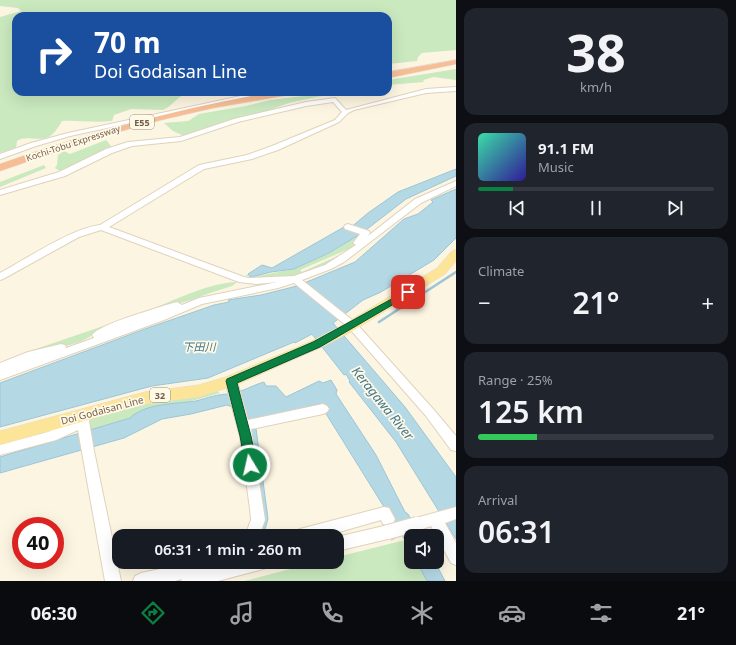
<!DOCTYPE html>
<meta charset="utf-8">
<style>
:root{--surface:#171b24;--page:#20242c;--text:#f1f3f6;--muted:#9ea1a6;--line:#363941;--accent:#0b8043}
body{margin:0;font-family:"Noto Sans","Noto Sans JP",sans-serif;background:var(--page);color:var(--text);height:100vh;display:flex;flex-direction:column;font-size:15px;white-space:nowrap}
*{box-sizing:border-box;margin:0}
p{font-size:13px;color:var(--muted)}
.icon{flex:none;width:22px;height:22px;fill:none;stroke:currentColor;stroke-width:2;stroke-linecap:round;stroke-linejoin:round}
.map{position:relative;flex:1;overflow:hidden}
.drawer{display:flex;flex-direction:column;gap:8px;padding:8px;background:#0d0f14;width:280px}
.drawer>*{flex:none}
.top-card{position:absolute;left:12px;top:12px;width:380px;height:84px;border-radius:12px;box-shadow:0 4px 16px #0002;background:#1a4fa0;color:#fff;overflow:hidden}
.controls{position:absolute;left:404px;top:529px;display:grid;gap:8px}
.controls a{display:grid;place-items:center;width:40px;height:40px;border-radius:8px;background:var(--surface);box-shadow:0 4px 16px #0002;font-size:20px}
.speed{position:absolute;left:12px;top:517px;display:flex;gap:8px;font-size:20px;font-weight:700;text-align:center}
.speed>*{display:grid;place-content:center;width:52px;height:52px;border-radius:50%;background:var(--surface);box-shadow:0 4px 16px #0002;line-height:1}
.speed .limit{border:6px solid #d22;background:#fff;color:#111}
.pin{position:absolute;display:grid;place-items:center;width:34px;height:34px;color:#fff;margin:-17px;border-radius:8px;box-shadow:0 2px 6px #0006}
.me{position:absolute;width:44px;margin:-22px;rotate:351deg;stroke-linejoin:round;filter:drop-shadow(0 0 3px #0008)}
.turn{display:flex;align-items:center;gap:14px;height:84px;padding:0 16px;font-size:18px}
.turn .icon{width:52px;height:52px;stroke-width:2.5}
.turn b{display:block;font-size:28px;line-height:34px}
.big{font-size:30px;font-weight:600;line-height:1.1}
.drawer .card{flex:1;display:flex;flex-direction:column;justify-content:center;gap:6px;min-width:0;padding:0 14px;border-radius:12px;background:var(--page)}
.drawer .dial{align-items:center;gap:0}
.dial b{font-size:52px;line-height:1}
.song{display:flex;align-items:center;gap:12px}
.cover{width:48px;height:48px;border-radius:6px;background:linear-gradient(135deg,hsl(160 70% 55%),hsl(250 70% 35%))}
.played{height:4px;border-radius:2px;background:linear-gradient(90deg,var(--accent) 15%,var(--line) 15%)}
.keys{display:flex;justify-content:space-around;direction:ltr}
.heat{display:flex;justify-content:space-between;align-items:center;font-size:22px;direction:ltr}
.charge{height:6px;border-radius:3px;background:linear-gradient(90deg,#34c759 25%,var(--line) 0)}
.trip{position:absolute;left:112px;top:529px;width:232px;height:40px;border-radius:12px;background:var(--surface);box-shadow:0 4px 16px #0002;font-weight:600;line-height:40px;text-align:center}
.menu{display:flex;height:64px;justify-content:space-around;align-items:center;background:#090b0e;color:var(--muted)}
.menu .icon{width:28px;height:28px}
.menu .current{color:var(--accent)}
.menu b{font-size:18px;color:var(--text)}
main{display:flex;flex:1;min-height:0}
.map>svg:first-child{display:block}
</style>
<main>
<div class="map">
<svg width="456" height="581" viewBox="0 0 456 581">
<rect width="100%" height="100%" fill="#fcf5e1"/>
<path fill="#cae9bf" d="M0,0H456V50L422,53L418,57L417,61L388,64V16H16V92H195C174,95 177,104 163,110L131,109L114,115L112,121C95,123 79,120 62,121C59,126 55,133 50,136C40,143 26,134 17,141L16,148L0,153V17L21,11L18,8L0,6Z
M456,69V80L434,77L423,80L424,82L388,85V80Z
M338,92L334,95H326L289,103L261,113L184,136L173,131L164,123L188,121L199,114L246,106L270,100Z
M106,140L111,146L108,149L62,171L58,170L55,168L57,165L58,155L64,151L70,154Z
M44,165L46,168L0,187V182Z
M362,233L363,235L351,248L300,270L302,272L353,249L332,263L296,276L258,279L246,276L247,274L251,277L294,269L306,264L330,253Z
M237,282L232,286L210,293L191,300L159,309L154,308C180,298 209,283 237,282Z
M150,310V312L108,327L80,342L51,350L36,352L33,350Z
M217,391L220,393L188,402L159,405L139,411L130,418L87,431V419L135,406Z
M405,540L411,551V562H417L427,581H244L317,562H337V557Z"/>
<path fill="#b5d8e5" stroke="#9cc5d7" d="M456,169V176L406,199L362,233L329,253L294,269L271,272L251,277L248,274L262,265L272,268L344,227L349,229L368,213L398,192Z
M456,189V238L434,260L381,292L363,300L333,323L405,407L456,477V539L396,442L349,382L350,381L346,374L344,375L312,334L295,343L294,342L208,378L152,386L0,427V383L145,329L214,305L229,302L228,300L261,295L297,286L355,262L404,219L418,214L433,202L431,200Z
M331,380L337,390L336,394L376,455L405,512L408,514L420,536H411V551L391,516L389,515L320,404L307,407L308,409L255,421L267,511L268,519L263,536H257L263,522L232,407L227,405L191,414L162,419L124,438L0,473V457L130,418C145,403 176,404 196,401C207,398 218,394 229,394C240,393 253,385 264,382L266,386H276L286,397L319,381L323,383Z
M417,562H435L445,581H427Z"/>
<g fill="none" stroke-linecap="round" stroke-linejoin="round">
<path stroke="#9cc5d7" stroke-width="2.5" d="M379,322L456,272"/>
<path stroke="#dacfbb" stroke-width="14" stroke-dasharray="14 7" stroke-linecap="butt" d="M391,525L400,542"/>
<defs>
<path id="minor" d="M456,87V91L426,93L354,110L348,113L339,122L278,150L252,159L204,169L109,227L244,277L249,278L294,276L325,265L356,245L353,243L360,234L345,229L344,227L345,225L348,224L369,231L370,233L368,236L415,199L456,181V186L421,203L344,262L331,269L302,280L356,323L434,410L456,436V451L451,450L426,416L348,327L294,283L278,288L202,304L164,320L0,380V363L28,352L61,344L65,345L66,348L94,338L92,335C99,324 158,308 173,303L177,302L182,305L199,298L277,282L256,284L239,282L101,230L79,237L3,279L0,280V273C26,259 72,228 100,225L199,165L247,155L272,146L335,120L342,112L333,102L306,106L238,122L181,141L132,146L112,153L65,176L0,195V190L59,172L106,149L128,142L180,137L234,119L306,102L335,98L346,110L426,89Z
M260,92H273L70,136L36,146L0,159V154L31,143L68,133Z
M231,377L235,378L237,381L248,420L323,404L327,406L329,409L327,412L323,414L251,429L265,520L259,536H245L251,520L250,509L240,436L225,381L227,378Z
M82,410L86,412L88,415L94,451L121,581H105L78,430L56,440L0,455V445L48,432L76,419V415L78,412Z
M384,507L389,508L395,519L393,524L388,525L393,527L395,532L393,537L388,539L337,551V537L388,525L383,524L381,520L325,536H293L295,531L300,529Z
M456,507V519L445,523L456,543V565L451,563L431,526L417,531L412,529L410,524L412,519Z
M193,562H271L268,567L263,569L218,581H181L182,579L175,581H133L135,576L141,573Z"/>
<path id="major" d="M456,250V261L445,274L351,332L322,347L236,385L199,397L145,404L0,445V431L145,392L199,385L226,377L312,341L341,326L437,268L452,251Z"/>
<path id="highway" d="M456,60V64L388,78V72Z
M273,92H293L288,95L213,108L161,120L90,140L0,171V164C90,132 178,109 273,92Z"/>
</defs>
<use href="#minor" stroke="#e0d2bd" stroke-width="2"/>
<use href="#major" stroke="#e0dbd7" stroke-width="1"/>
<use href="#highway" stroke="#e0dbd7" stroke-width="1"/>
<use href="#minor" fill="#fff" fill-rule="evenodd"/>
<use href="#major" fill="#fce598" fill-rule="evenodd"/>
<use href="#highway" fill="#f7be96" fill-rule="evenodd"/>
<defs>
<path id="minor-bridge" d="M388,532L417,524"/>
</defs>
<use href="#minor-bridge" stroke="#e0d2bd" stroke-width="16" stroke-linecap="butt"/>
<use href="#minor-bridge" stroke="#fff" stroke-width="14"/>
</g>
<path fill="#0b8043" stroke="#07532c" d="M408,290L412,292L411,294L320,347L237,383L251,436L257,465L255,469L250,470L246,469L240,436L226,381L227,379L313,342Z"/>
<g text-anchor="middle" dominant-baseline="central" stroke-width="3.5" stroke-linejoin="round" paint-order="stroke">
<g fill="#fff9e7" stroke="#9d8c78" stroke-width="1">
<rect x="130" y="115" width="24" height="14" rx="3"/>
<rect x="150" y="388" width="20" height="14" rx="3"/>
</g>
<g font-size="9" font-weight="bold" fill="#735d48">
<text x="142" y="122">E55</text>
<text x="160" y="395">32</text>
</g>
<g font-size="9" fill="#735d48" stroke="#fff9e7">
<text transform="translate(73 143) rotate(-18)">Kochi-Tobu Expressway</text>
</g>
<g font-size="10" fill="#735d48" stroke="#fff9e7">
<text transform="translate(102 410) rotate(-15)">Doi Godaisan Line</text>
</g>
<g font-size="11" font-style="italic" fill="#44788e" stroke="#fff9e7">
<text x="199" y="346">下田川</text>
</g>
<g font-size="13" font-style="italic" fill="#44788e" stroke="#fff9e7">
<text transform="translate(383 403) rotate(51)">Keragawa River</text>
</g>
</g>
</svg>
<div class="controls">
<a><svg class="icon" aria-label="sound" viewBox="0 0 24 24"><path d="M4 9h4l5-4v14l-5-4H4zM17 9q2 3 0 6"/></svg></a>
</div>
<div class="speed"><div class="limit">40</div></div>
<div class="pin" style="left:408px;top:292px;background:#d93025"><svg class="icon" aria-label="arrive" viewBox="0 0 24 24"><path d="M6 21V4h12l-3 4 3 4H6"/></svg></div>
<svg class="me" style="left:250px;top:465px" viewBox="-20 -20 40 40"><circle r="17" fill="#0b8043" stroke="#fff" stroke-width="3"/><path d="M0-11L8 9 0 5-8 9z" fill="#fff"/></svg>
<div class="trip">06:31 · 1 min · 260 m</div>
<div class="top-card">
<div class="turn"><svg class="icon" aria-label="right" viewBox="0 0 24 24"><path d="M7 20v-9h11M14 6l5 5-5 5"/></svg><div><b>70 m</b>Doi Godaisan Line</div></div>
</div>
</div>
<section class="drawer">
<div class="card dial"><b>38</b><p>km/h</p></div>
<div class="card">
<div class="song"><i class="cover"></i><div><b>91.1 FM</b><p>Music</p></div></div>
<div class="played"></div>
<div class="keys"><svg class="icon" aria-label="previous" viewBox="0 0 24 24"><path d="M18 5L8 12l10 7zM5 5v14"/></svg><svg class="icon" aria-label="pause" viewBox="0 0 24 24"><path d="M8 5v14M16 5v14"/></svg><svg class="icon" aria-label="next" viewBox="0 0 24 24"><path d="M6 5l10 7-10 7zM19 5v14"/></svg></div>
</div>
<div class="card"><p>Climate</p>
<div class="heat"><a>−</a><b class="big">21°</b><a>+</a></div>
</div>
<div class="card"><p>Range · 25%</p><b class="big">125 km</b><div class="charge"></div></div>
<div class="card"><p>Arrival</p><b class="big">06:31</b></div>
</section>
</main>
<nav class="menu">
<b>06:30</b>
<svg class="icon current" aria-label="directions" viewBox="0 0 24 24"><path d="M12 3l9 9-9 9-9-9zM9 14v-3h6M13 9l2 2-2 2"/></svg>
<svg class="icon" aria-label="music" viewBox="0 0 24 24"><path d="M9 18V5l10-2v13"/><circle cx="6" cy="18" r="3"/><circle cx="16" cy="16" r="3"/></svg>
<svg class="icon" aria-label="phone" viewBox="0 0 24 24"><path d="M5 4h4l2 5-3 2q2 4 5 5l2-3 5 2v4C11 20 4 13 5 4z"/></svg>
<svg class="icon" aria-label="climate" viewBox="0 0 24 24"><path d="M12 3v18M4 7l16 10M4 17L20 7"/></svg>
<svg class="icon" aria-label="car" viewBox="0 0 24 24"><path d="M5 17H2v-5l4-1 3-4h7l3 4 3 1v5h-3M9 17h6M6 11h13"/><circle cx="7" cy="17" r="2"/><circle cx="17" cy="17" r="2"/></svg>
<svg class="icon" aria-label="filters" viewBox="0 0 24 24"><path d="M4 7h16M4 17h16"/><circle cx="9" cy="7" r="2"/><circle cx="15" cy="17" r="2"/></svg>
<b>21°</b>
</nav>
